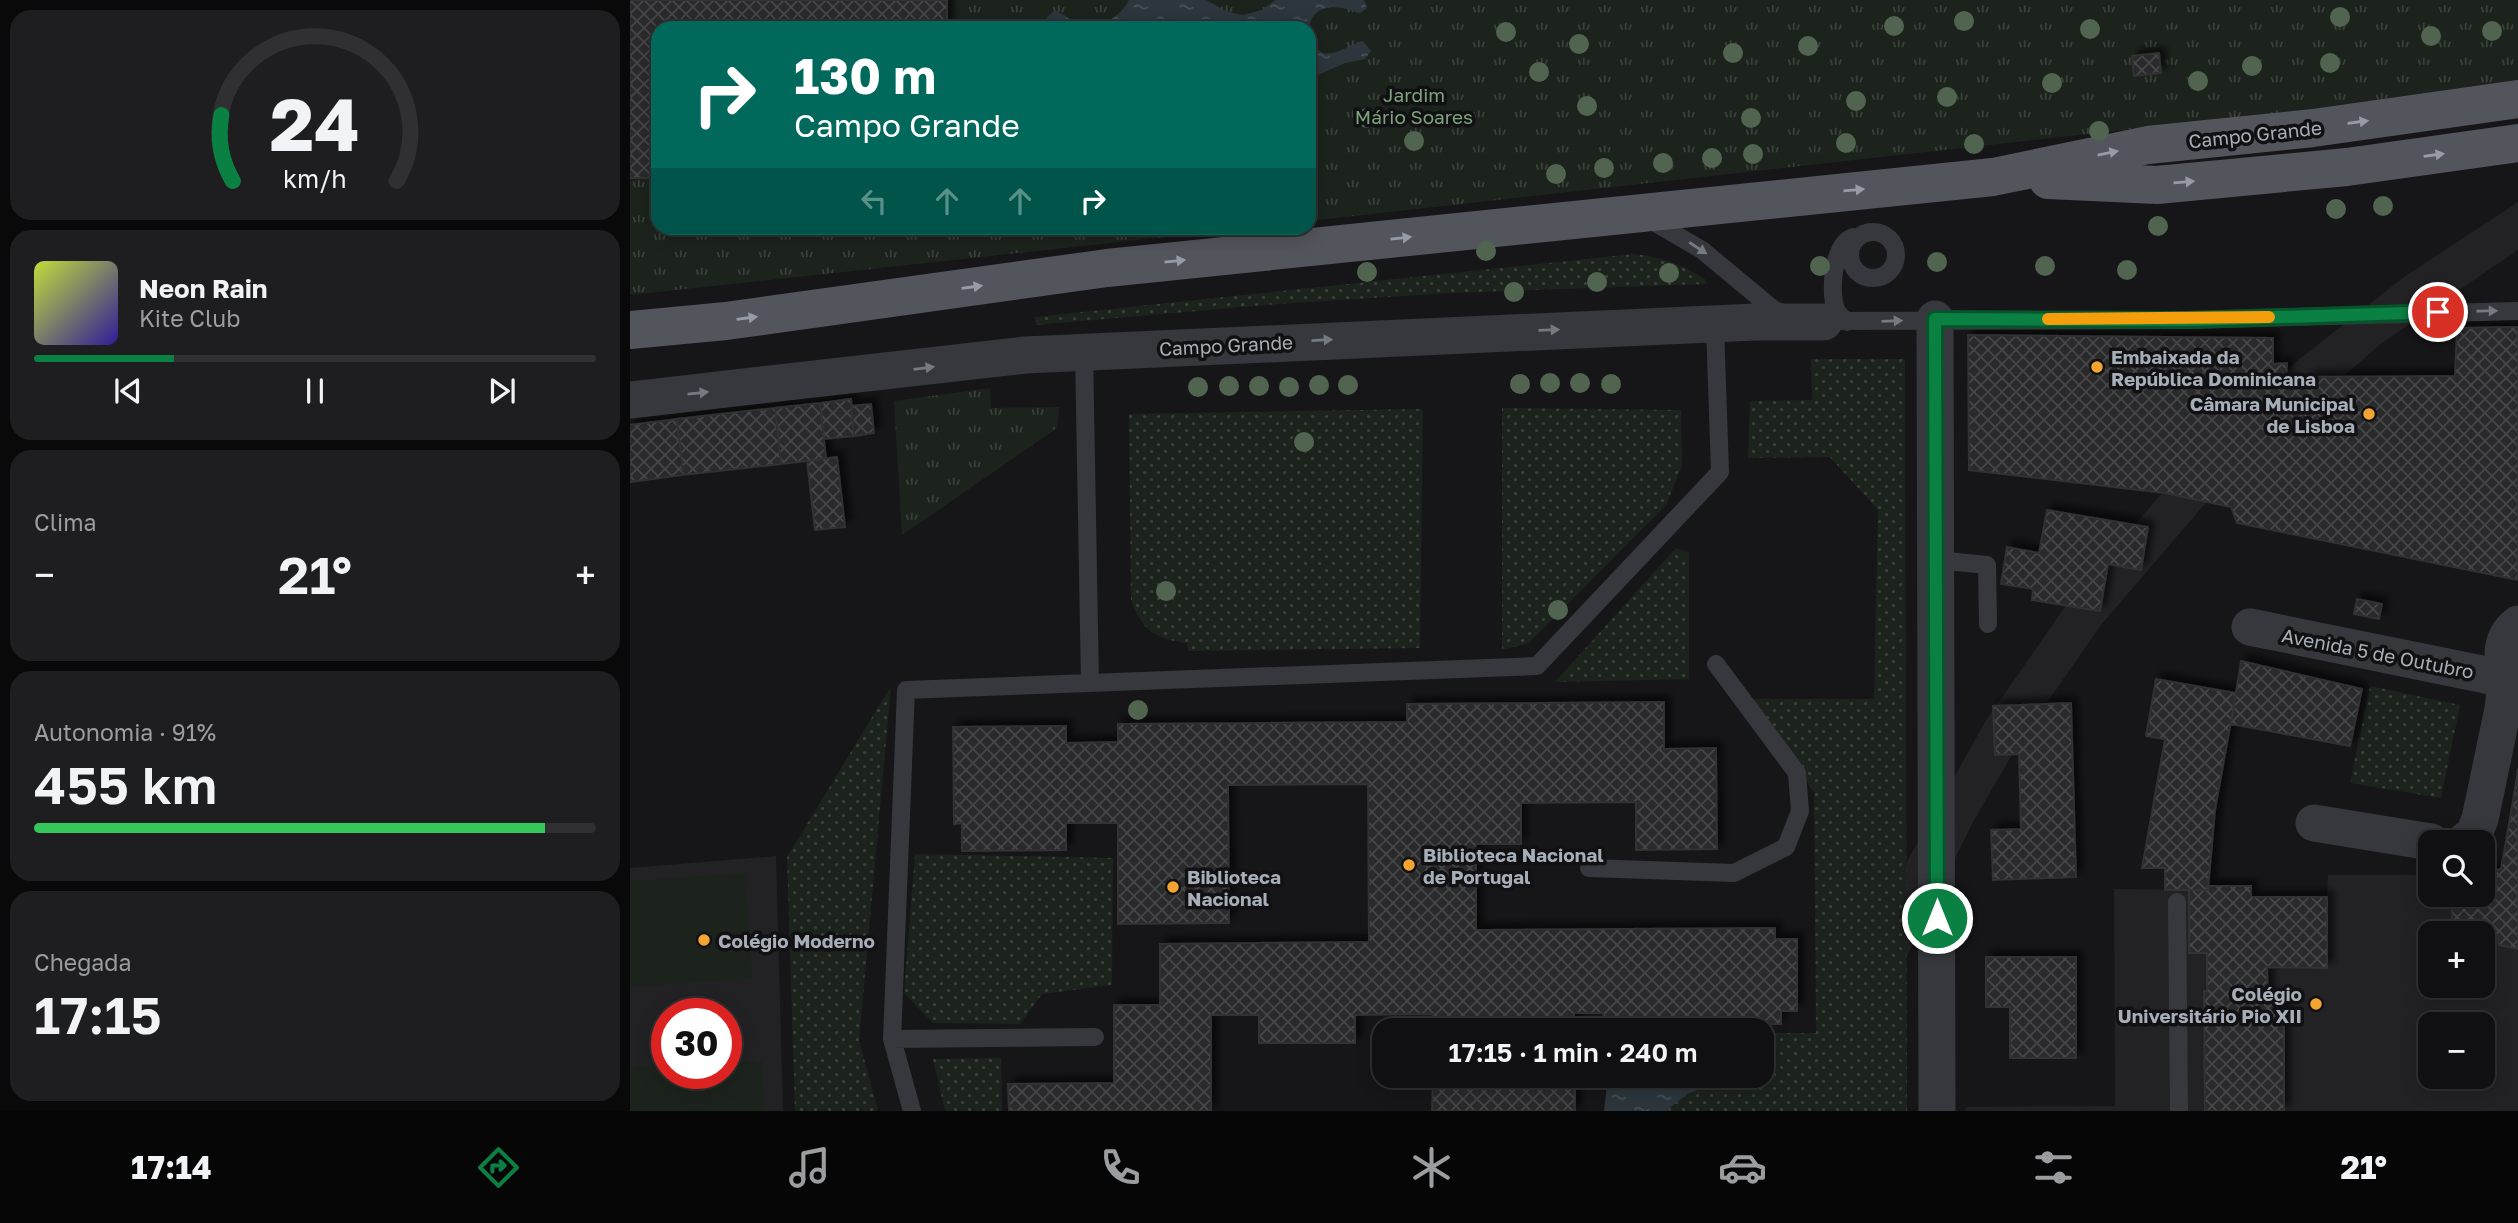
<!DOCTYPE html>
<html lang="pt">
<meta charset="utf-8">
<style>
:root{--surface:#101012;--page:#1e1e20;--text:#f1f3f6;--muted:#9c9d9f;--line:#303032;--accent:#0b8043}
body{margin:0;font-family:"Golos Text",sans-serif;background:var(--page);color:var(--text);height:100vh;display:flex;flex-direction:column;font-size:26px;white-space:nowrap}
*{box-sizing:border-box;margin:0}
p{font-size:23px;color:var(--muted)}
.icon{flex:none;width:38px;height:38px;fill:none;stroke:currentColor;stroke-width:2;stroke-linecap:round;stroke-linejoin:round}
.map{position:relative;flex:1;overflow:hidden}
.sheet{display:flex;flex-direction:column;gap:10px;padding:10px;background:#09090a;width:630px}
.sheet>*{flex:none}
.hud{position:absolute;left:21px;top:21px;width:665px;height:214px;border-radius:21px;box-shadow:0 4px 18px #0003,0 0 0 2px var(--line);background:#00695c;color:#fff;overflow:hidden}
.tools{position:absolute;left:1788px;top:830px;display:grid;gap:14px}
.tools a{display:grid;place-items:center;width:77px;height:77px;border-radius:14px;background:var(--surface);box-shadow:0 4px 18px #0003,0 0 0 2px var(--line);font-size:35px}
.speed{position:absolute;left:21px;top:998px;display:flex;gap:14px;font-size:35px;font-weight:700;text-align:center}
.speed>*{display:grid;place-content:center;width:91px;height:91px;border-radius:50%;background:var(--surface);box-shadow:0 4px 18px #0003,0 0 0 2px var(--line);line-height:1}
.speed .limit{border:10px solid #d22;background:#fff;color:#111}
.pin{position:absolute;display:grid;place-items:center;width:60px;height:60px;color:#fff;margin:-30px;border:4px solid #fff;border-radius:50%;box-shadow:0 2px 7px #0007}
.me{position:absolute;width:77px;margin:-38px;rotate:0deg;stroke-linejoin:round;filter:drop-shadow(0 0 5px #0008)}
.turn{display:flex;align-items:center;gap:24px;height:147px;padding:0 28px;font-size:32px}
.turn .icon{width:91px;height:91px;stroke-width:2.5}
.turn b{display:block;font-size:49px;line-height:60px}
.lanes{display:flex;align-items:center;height:66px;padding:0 28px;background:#0003;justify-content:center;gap:35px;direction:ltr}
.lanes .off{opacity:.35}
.big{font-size:52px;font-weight:600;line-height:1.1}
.sheet .widget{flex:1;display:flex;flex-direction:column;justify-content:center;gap:10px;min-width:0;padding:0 24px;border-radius:21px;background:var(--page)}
.sheet .dial{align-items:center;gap:0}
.dial svg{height:182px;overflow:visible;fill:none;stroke:var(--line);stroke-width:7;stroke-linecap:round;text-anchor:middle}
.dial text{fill:var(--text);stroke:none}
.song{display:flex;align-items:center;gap:21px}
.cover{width:84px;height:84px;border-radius:10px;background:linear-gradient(135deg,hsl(70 70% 55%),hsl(250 70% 35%))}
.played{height:7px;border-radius:4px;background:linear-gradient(90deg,var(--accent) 25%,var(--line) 25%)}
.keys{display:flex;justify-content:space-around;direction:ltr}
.heat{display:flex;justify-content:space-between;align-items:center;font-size:38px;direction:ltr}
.charge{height:10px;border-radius:5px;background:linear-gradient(90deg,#34c759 91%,var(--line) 0)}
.trip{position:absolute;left:742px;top:1018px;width:402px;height:70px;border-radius:21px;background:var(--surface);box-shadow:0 4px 18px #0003,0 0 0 2px var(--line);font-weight:600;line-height:70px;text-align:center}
.tabs{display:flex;height:112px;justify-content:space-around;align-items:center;background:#060607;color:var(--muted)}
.tabs .icon{width:49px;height:49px}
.tabs .current{color:var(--accent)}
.tabs b{font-size:32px;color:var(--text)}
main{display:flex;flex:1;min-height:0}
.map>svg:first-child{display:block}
</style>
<main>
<section class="sheet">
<div class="widget dial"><svg viewBox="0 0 100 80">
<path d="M14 69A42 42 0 1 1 86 69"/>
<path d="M14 69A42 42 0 0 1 9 40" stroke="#0b8043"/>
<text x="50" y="56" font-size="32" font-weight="700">24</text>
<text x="50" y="72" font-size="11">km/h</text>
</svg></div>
<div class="widget">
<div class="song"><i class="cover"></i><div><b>Neon Rain</b><p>Kite Club</p></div></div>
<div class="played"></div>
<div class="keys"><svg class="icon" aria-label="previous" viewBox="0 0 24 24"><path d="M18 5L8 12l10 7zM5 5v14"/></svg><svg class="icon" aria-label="pause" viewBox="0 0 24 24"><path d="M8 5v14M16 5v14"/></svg><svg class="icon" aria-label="next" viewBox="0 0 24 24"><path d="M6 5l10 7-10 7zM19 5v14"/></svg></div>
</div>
<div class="widget"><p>Clima</p>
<div class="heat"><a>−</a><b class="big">21°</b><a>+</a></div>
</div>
<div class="widget"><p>Autonomia · 91%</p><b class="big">455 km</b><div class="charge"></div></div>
<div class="widget"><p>Chegada</p><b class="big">17:15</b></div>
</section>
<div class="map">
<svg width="1888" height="1111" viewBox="0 0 1888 1111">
<defs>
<pattern id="grass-dots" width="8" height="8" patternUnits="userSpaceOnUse" patternTransform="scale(1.75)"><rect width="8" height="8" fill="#1c231c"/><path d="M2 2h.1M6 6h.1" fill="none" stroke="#3a403b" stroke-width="1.8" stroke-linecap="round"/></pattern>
<pattern id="park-tufts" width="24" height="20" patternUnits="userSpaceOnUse" patternTransform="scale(1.75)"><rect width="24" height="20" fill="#1c231c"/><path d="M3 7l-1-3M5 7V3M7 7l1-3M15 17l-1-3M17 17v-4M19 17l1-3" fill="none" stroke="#3a403b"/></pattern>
<pattern id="water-ripples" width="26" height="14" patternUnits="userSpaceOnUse" patternTransform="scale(1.75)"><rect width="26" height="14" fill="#2c363c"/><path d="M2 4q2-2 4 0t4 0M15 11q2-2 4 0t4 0" fill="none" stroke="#485156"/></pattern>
<pattern id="building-cross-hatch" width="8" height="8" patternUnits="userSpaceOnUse" patternTransform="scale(1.75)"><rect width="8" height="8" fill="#29292c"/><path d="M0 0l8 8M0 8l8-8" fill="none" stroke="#454648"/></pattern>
<filter id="shadow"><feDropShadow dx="6" dy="-6" stdDeviation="3.5" flood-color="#0009"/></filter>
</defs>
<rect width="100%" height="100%" fill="#161618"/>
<path fill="#222225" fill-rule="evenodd" d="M1888,202V250L1752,343L1629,450L1574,505L1471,625L1389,743L1344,820L1277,956L1179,1111L1275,865L1355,722L1439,601L1545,478L1667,361L1774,277Z
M146,856L153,1111H0V868ZM37,1013H96V1073H37Z
M1698,875H1801V894H1822V933H1801V985H1853V938H1868L1869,945L1888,949V1111H1335L1336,1107L1485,1106L1484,889L1577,890V886H1621L1622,897H1697ZM1801,1024H1853V1076H1801Z"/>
<path fill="url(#grass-dots)" d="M1004,254C1032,257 1052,264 1076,280V284L819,293L649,304L406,325L405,317Z
M1181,359H1275L1277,1111H988V1076H1132V1033H1186L1184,792L1121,699H1244L1248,510L1200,457L1118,458L1120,401L1182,400Z
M872,408L1051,410L1052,466L1036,505L899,643L872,650Z
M793,409L790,648L558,651L557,643C526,639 512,631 501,600L499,414Z
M1046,548L1059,553V679L925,682Z
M261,686L229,1040L248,1111H165L157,857Z
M1740,686L1830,705L1811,798L1720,783Z
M285,854L483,858L482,985L412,994L390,1024L303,1023L274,993Z
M371,1058L372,1111H315L303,1059Z"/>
<path fill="url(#park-tufts)" d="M0,0H1888V80L1681,109L679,221V28H28V228H619L0,295Z
M360,388L361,408L429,407L427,428L272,535L264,401Z"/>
<path fill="#1c231c" d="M115,873L122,978L0,987V881Z
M132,1061L134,1111H0V1067L37,1065V1073H96V1063Z"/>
<path fill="url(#water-ripples)" d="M499,0H576L598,12L613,15L632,10L645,0H734L737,8L730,13C710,6 684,0 679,28H555L541,20L527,28H414L417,17L424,11C434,13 440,21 450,24C470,30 490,17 499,0Z
M679,32C689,71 714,46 733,41L741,51L735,59L715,63L679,79Z
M978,1076H1102L1057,1094L1036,1111H974Z"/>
<path fill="url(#building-cross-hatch)" stroke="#303034" stroke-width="2" filter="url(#shadow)" d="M0,0H317V28H28V178H0Z
M1529,53L1531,73L1504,76L1502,56Z
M1888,327V580L1607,523L1601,507L1535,493L1339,470L1338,335L1643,338V364L1657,363L1656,384H1679V377L1825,376L1827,328Z
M221,399L224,436L194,439L190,403Z
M190,403L196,459L151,464L145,408Z
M241,404L244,433L224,436L221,406Z
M145,408L151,464L53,475L47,419Z
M47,419L53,475L0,482V425Z
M207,457L215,527L185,530L177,461Z
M1417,510L1518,527L1511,570L1478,564L1470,611L1402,600L1403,589L1371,584L1377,547L1409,553Z
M1727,599L1752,604L1749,619L1724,614Z
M1611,661L1732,689L1720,746L1601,724Z
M1526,679L1606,693L1585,810L1578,890H1535V868H1512L1535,739L1516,736Z
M1034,702V749L1086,748L1087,849L1006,850V802L891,803V844H846V930L1145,928V939H1167V1011H1151V1024L973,1025V1013H944V1031H803V1014L725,1015V1043H629V1015H581V1111H379L378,1084L484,1083V1005H530V944L739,942L738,784L598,785L599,923L488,924V823H436V850L332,851V823L324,824L323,727L436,726V743L488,742V724L777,722V704Z
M1441,703L1446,877L1363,880L1361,830L1391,829L1389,754L1365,755L1363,706Z
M1888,769V795H1884Z
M1884,795H1888V949L1869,945L1868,938H1853V933H1822V894H1853V871L1871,869Z
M1577,886H1621V897H1697V968L1637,967L1638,1003L1654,1002V1111H1575L1574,991H1577V953H1559V890H1578Z
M1356,957H1446V1058H1380V1007H1356Z
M803,1076H945V1111H802Z"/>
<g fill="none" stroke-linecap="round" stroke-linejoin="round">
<path stroke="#37383d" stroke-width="18" d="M1017,218L1072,250L1143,309L1157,316
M1220 255a23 23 0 1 1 46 0a23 23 0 1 1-46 0Z
M1188,321L1558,320L1888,311
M1217,322C1213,318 1208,314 1206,309C1199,292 1203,244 1223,237
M454,351L460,683
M1306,560L1357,565L1358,624
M959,868L1104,873L1156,847L1170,811L1167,773L1086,664
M1547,902L1549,1111
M262,1039L465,1037
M282,1111L262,1039L276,690L907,666L1090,472L1085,326"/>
<path stroke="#37383d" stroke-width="37" d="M1305,319L1307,1111
M0,400L395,355L1125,322H1194
M1888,624C1869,639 1872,657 1876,679L1888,681
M1620,627L1876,679L1873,709L1850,819L1844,834L1834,842
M1684,823L1801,842"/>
<path stroke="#53555c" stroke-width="38" d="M1418,180L1527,185L1717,167L1888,143
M0,330L96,321L477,268L1363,177L1518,145L1683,128L1888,99"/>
</g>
<g fill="#506450">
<circle cx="1710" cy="17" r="10"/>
<circle cx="1334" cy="21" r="10"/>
<circle cx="1264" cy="26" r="10"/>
<circle cx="1460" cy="29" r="10"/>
<circle cx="1862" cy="31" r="10"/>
<circle cx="876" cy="32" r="10"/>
<circle cx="1801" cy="36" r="10"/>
<circle cx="949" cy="44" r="10"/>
<circle cx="1178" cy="46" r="10"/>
<circle cx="1103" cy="53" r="10"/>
<circle cx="1700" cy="63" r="10"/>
<circle cx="1622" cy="66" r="10"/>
<circle cx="909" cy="72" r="10"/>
<circle cx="1568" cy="81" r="10"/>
<circle cx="1422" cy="83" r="10"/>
<circle cx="1317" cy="97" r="10"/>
<circle cx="1226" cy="101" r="10"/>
<circle cx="957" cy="106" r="10"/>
<circle cx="737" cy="118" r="10"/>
<circle cx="1121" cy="118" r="10"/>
<circle cx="1469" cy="131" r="10"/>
<circle cx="784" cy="141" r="10"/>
<circle cx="1216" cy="143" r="10"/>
<circle cx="1344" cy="144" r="10"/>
<circle cx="1123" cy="154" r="10"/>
<circle cx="1082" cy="158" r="10"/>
<circle cx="1033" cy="163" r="10"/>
<circle cx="974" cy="168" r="10"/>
<circle cx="926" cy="174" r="10"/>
<circle cx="1753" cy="206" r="10"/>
<circle cx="1706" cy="209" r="10"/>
<circle cx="1528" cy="226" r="10"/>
<circle cx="856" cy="251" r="10"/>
<circle cx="1307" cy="262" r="10"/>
<circle cx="1190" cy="266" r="10"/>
<circle cx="1415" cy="266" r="10"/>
<circle cx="1497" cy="270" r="10"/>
<circle cx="737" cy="272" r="10"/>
<circle cx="1039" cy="273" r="10"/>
<circle cx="967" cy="282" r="10"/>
<circle cx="884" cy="292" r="10"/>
<circle cx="920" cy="383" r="10"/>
<circle cx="950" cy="383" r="10"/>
<circle cx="890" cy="384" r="10"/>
<circle cx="981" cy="384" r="10"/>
<circle cx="689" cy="385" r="10"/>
<circle cx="718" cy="385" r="10"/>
<circle cx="599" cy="386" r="10"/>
<circle cx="629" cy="386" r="10"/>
<circle cx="568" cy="387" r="10"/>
<circle cx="659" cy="387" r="10"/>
<circle cx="674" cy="442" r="10"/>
<circle cx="536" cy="591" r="10"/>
<circle cx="928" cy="610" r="10"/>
<circle cx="508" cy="710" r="10"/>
</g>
<defs><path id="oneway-solid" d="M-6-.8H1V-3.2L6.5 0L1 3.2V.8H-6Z" transform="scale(1.75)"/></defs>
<g fill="#969ca6">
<use href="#oneway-solid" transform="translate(1728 122) rotate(-8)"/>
<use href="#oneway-solid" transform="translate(1478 153) rotate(-12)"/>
<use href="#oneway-solid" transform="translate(1804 155) rotate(-8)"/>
<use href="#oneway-solid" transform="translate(1554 182) rotate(-5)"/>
<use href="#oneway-solid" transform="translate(1224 190) rotate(-5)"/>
<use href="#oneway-solid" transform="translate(771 238) rotate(-6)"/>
<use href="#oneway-solid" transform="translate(545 261) rotate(-6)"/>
<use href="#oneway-solid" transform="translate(342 287) rotate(-8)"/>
<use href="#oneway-solid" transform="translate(117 318) rotate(-8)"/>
</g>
<g fill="#757981">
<use href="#oneway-solid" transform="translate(1068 248) rotate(33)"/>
<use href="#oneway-solid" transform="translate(1857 311) rotate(-1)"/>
<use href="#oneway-solid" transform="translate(1262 321) rotate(-2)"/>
<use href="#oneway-solid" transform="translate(919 330) rotate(-2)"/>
<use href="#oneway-solid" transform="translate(692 340) rotate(-3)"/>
<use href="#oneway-solid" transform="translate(294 368) rotate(-7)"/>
<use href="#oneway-solid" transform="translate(68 393) rotate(-6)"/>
</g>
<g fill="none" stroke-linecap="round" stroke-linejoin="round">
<defs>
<path id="route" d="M1307,918L1305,319L1559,320L1808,312"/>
</defs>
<use href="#route" stroke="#07532c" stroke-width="18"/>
<use href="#route" stroke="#0b8043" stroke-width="12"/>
<path stroke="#f59e0b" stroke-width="12" d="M1418,319L1639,317"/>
</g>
<g fill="#f4a431" stroke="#111113" stroke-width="2.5">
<circle cx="1467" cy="367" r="7"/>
<circle cx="1739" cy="414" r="7"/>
<circle cx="779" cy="865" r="7"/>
<circle cx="543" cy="887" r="7"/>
<circle cx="74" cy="940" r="7"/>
<circle cx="1686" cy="1004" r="7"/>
</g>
<g text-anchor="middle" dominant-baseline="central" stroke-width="7" stroke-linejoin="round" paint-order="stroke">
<g font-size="19" fill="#7fa37e" stroke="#111113">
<text x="784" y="94">Jardim<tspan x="784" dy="22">Mário Soares</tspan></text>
</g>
<g font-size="19" fill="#a7aeb8" stroke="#111113">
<text transform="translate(1625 134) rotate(-6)">Campo Grande</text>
<text transform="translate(596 345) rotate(-3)">Campo Grande</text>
<text transform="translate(1748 653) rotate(11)">Avenida 5 de Outubro</text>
</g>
<g font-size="19" font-weight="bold" fill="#a7aeb8" stroke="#111113" text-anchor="start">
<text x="1481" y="356">Embaixada da<tspan x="1481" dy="22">República Dominicana</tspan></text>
<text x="1725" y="403" text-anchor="end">Câmara Municipal<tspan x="1725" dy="22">de Lisboa</tspan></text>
<text x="793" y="854">Biblioteca Nacional<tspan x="793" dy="22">de Portugal</tspan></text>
<text x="557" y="876">Biblioteca<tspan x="557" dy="22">Nacional</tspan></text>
<text x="88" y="940">Colégio Moderno</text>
<text x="1672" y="993" text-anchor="end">Colégio<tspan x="1672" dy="22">Universitário Pio XII</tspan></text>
</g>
</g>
</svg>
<div class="tools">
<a><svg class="icon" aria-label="search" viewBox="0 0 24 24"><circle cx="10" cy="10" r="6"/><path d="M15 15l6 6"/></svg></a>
<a>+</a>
<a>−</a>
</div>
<div class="speed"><div class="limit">30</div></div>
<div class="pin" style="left:1808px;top:312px;background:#d93025"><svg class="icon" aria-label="arrive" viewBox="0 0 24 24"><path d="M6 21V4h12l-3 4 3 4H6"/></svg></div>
<svg class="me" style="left:1307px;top:918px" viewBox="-20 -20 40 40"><circle r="17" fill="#0b8043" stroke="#fff" stroke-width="3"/><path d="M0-11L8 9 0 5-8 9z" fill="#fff"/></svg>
<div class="trip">17:15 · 1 min · 240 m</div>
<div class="hud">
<div class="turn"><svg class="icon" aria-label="right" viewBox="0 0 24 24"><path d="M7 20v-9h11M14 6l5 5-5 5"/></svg><div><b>130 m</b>Campo Grande</div></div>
<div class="lanes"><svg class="icon off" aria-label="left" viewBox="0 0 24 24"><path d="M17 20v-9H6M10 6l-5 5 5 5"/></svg><svg class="icon off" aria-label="ahead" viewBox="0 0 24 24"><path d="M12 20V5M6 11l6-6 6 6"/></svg><svg class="icon off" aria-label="ahead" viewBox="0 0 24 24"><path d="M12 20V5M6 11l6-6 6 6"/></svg><svg class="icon" aria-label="right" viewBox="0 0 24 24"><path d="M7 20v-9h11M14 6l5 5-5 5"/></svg></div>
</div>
</div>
</main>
<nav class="tabs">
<b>17:14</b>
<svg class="icon current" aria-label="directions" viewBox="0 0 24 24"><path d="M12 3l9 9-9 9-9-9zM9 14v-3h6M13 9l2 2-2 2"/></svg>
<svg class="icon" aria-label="music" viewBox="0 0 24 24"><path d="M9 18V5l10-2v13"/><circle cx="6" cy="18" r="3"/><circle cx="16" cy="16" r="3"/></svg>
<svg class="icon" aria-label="phone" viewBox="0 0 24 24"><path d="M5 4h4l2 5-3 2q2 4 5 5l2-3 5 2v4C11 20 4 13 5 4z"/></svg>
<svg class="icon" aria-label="climate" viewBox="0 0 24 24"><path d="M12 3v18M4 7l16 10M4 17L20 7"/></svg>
<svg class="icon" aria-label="car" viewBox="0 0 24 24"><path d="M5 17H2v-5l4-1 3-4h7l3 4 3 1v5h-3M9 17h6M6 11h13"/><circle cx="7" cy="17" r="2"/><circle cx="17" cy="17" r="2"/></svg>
<svg class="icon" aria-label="filters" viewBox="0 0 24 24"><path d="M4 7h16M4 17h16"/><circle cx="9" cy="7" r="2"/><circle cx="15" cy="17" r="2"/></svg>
<b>21°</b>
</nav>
